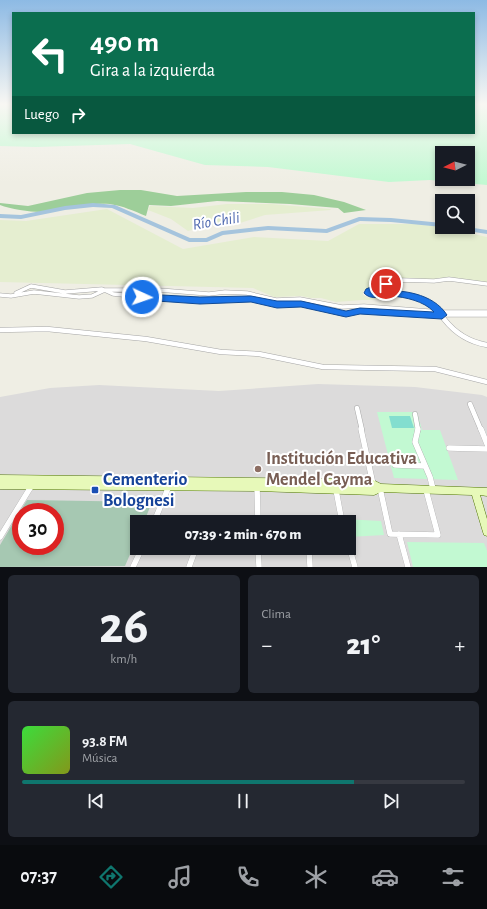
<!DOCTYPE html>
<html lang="es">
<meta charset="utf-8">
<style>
:root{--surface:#171b24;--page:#242831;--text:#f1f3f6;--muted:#9ea1a6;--line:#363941;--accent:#0f766e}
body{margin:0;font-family:"Alegreya Sans",sans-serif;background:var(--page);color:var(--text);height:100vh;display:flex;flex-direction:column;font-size:15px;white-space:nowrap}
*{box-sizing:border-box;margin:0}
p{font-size:13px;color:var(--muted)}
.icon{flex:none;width:22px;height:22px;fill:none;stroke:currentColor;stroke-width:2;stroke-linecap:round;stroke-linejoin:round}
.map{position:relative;height:567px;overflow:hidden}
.drawer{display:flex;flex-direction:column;gap:8px;padding:8px;background:#0d0f14;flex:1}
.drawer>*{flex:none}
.hud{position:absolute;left:12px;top:12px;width:463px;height:122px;border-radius:0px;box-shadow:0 2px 6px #0003;background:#0b6e4f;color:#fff;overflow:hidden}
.needle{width:26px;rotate:264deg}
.buttons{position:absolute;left:435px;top:146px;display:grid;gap:8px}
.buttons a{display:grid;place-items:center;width:40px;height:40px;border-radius:0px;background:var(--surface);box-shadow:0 2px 6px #0003;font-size:20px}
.speed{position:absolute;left:12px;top:503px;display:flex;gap:8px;font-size:20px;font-weight:700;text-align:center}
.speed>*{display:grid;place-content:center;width:52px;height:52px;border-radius:50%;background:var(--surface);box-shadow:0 2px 6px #0003;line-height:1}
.speed .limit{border:6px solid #d22;background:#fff;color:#111}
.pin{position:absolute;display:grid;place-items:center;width:34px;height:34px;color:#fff;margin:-17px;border:2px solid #fff;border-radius:50%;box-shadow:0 1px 4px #0007}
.me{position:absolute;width:44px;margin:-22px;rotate:93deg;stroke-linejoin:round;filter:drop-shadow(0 0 3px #0008)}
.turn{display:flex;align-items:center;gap:14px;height:84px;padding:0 12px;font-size:18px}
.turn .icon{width:52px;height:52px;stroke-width:2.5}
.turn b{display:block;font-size:28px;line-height:34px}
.then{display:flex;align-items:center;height:38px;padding:0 12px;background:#0003;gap:8px;font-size:15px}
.big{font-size:30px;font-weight:800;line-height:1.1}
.drawer .widget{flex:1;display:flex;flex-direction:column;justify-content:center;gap:6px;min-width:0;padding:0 14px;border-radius:6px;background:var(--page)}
.drawer .dial{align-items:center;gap:0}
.dial b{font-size:52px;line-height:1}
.song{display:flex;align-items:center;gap:12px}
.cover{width:48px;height:48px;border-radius:6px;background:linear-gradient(135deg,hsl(120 70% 55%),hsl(70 70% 35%))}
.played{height:4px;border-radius:2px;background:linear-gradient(90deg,var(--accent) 75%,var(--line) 75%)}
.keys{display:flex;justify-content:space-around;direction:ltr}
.heat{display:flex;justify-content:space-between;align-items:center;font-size:22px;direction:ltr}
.drawer .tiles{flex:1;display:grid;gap:8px;grid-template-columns:1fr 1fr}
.widget:last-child{grid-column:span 2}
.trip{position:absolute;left:130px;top:515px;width:226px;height:40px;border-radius:0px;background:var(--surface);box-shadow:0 2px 6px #0003;font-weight:800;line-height:40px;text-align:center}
.tab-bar{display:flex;height:64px;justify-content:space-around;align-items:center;background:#090b0e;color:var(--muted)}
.tab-bar .icon{width:28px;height:28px}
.tab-bar .current{color:var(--accent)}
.tab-bar b{font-size:18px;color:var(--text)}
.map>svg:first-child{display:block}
</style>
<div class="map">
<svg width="487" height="567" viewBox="0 0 487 567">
<rect width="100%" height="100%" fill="#efeee4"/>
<path fill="#dcdbdb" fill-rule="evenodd" d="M318,384L415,387L482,395L487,397V567H0V397L50,388L99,385L219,391ZM21,512H55V546H21ZM137,522H349V548H137Z"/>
<path fill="#e5eed0" d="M227,204H271L330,209L331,210L265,215L240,223H220L188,231L171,219L148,210L150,206L193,208Z
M107,209L183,249L254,237L328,241L359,224H428L487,237V283L452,278L428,280L398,278L390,279L380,286L363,291V295L369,298L387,294L404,295L412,298L393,296L371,300H362L336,302L321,298H311L301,296L274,297L253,288L0,282V220L26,221Z"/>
<path fill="#9dce99" d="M120,190H141L177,196L246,192H282L314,195L344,202L366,210L344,213L338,208L290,204L217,201L171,206L149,205L146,216C134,211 123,206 110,204C86,202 63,210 40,212C30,212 10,209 0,205V203L28,206L87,193Z"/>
<path fill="#a6c8b2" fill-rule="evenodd" d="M27,500L152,502L144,522H137V538L125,566L0,567V545ZM21,512H55V546H21Z"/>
<path fill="#c2f9d2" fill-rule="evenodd" d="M0,104H13V133H474V104H487V185L430,180L389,182L268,167L205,165L130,144L36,147L0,146ZM442,153H468V179H442Z
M377,412H417L422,430H440L458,480L394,478Z
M344,519L381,521L384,535L349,537V522H345Z
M407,542L484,543L487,551V567H413Z"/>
<path fill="#83decf" d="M389,416H410L414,428H392Z"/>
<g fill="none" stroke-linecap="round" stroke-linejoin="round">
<path fill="#a5c4dd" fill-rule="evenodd" d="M93,203L115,205L190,238H206L222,231L268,226L326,229L359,217L391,218L442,223V227L391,222L360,221L327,233L268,230L223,235L207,242H189L112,208L93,207L65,210L21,219L0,218V214L21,215L65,206Z
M452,227H467L487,230V234L455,229Z"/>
<defs>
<path id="minor-far2" d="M16,293L31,286L65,292L102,289L113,294L142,297L200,301L251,299L277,305L301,304L342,314L360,311L442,315H487
M0,295L11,296L34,292L79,297L92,296L105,290H159L209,294L225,292L247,293L276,300L300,299L342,307L364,306L441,312H487
M445,320C433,302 412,293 390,293C383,293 376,297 369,292L395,281L402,280L434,281L449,279L487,284"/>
<path id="minor-far1" d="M444,319C455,333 469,342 487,345
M0,330L47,329L146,339L221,352L259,354L323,367L435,369L487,382
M470,404L481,430
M357,408L362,430
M415,414L418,430"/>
<path id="minor" d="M361,429L373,484
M418,429L415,442L430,477L433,489
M481,429L487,444
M449,448L487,449
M395,465L425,466
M257,487L258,522
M380,488L390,534L438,535L426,490
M336,490L342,522
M154,522L169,486
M399,534L408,567
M0,537L32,485
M349,546L355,567
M258,548L259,567
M309,548L310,567
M133,567L142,548
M189,567L196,548"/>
<path id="secondary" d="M0,475L334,479L373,480L381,484L487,488V496L480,495L487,519V536L484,535L483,532L472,495L381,492L374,495L257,491L0,489V481L9,482L0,481Z"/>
</defs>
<use href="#minor-far2" stroke="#a5a5a5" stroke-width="4.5"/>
<use href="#minor-far1" stroke="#a5a5a5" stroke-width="5.5"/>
<use href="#minor" stroke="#a5a5a5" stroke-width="6"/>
<use href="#secondary" stroke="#507505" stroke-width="1"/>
<use href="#minor-far2" stroke="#fff" stroke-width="3.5"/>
<use href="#minor-far1" stroke="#fff" stroke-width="4.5"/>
<use href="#minor" stroke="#fff" stroke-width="5.5"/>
<use href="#secondary" fill="#e7f9b9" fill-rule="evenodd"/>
</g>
<linearGradient id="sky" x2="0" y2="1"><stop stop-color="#8dbae4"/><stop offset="0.57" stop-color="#f8f7f3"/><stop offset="1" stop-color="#f8f7f3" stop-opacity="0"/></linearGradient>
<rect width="487" height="183" fill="url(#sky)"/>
<path fill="#1a73e8" stroke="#114b97" d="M383,282H386L391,284L390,286L377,291C401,289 433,293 447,315L442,319L360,314L346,317L301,307L277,308L251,302L200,304L142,300L137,297L142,294L200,297L251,296L277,301H301L346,311L360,308L434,312C424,301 405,297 391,296C382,296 371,301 364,293L366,289Z"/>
<circle fill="#8d6e63" stroke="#fff" stroke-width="1.5" cx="258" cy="469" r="4"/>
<rect fill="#1a4fb4" stroke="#fff" stroke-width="1.5" x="91" y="486" width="8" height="8" rx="2"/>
<g text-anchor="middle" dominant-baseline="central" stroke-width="4" stroke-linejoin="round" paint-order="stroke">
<g font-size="16" font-style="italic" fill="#4b66ae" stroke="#fff">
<text transform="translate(216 221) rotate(-9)">Río Chili</text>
</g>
<g font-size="18" font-weight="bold" fill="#785e54" stroke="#fff" text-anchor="start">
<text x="266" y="459">Institución Educativa<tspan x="266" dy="21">Mendel Cayma</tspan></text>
</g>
<g font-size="18" font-weight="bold" fill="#164399" stroke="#fff" text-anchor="start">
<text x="103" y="480">Cementerio<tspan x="103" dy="21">Bolognesi</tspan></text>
</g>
</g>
</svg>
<div class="buttons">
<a><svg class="needle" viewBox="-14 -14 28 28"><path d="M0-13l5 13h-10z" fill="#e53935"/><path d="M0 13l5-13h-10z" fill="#9ea1a6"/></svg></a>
<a><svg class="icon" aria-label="search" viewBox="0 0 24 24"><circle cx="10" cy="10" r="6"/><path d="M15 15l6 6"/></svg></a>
</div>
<div class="speed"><div class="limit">30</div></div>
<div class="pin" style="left:386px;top:284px;background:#d93025"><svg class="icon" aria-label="arrive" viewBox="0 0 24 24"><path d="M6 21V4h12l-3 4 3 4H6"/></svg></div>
<svg class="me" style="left:142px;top:297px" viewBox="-20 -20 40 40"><circle r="17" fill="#1a73e8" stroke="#fff" stroke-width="3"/><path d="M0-11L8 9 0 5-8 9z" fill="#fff"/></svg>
<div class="trip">07:39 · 2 min · 670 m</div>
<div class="hud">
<div class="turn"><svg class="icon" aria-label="left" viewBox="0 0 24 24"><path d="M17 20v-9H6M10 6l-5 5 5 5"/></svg><div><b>490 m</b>Gira a la izquierda</div></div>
<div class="then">Luego<svg class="icon" aria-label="right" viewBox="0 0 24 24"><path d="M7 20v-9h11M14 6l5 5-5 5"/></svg></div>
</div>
</div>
<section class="drawer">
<div class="tiles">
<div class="widget dial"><b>26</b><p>km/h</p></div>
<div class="widget"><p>Clima</p>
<div class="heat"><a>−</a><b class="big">21°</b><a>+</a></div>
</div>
<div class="widget">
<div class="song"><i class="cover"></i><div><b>93.8 FM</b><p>Música</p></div></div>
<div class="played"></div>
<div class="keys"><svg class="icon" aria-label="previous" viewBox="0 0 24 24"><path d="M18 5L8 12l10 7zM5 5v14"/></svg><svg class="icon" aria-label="pause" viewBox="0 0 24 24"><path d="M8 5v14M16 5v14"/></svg><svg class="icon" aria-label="next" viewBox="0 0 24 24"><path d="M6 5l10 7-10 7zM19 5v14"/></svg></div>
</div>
</div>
</section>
<nav class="tab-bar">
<b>07:37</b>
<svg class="icon current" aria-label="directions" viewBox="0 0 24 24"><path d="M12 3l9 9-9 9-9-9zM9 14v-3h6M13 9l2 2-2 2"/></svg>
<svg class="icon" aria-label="music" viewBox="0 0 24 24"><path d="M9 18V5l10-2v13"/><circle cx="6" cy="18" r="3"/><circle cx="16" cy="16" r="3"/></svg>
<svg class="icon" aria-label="phone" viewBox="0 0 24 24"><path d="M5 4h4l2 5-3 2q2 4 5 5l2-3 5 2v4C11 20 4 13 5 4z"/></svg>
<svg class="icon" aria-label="climate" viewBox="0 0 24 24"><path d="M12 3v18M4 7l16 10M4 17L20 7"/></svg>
<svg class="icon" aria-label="car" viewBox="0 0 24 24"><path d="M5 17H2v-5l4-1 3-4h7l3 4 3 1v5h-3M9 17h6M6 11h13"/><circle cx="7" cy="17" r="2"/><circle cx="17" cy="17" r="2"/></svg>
<svg class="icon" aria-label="filters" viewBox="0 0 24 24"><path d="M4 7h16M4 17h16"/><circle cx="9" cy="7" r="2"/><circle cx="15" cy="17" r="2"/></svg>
</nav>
